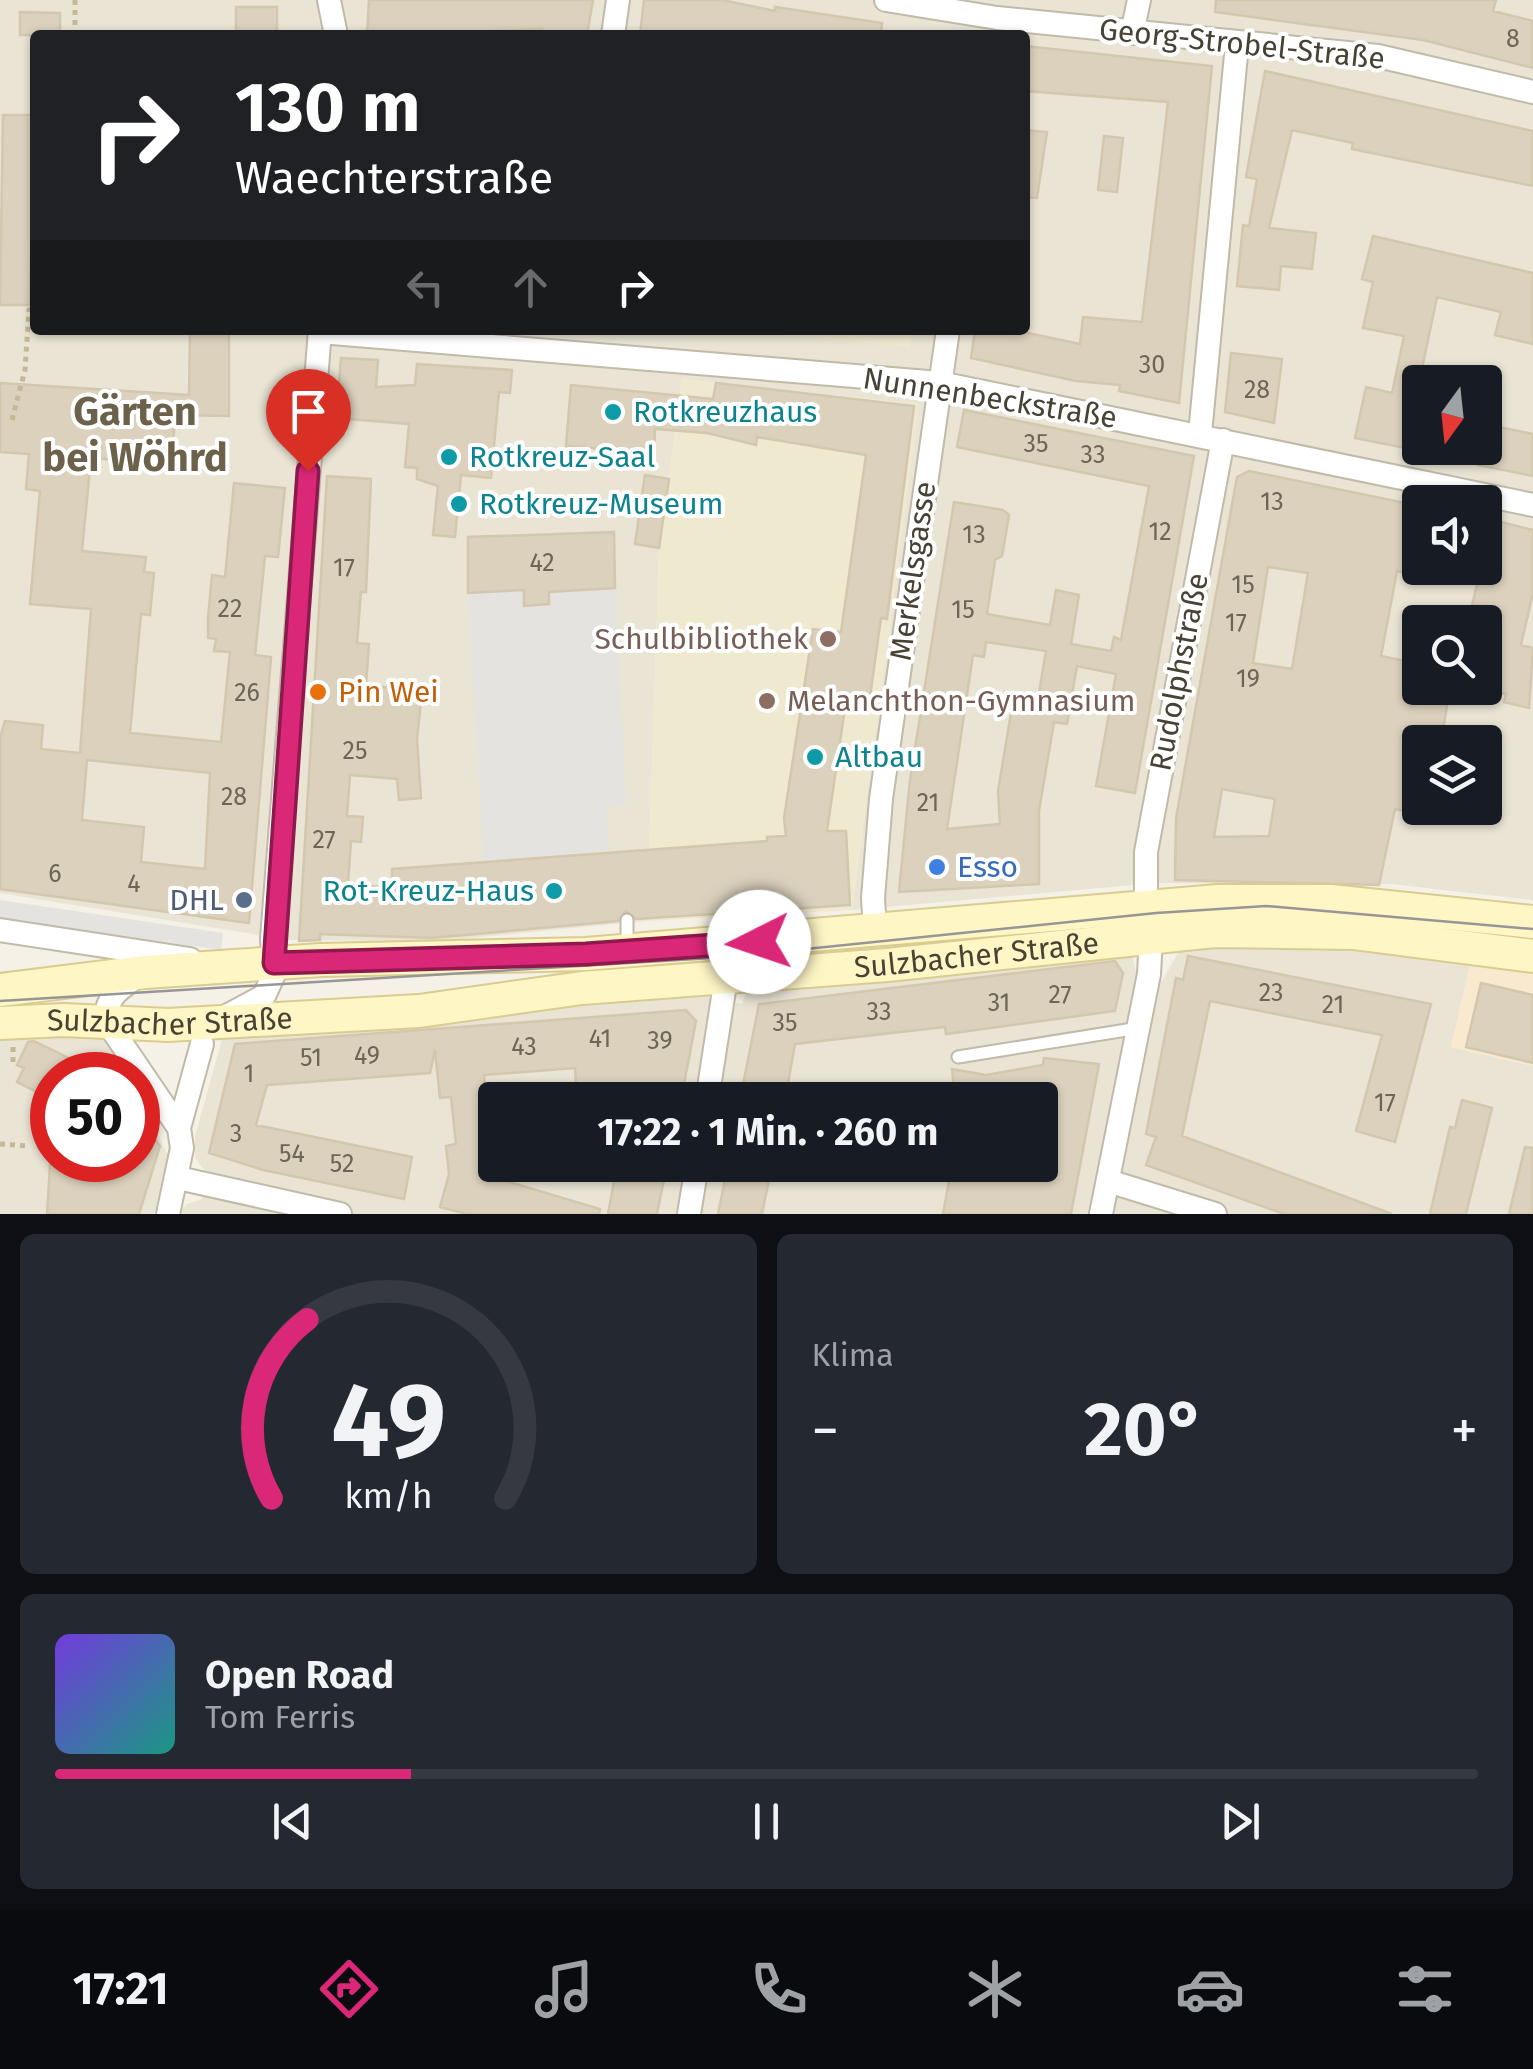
<!DOCTYPE html>
<html lang="de">
<meta charset="utf-8">
<style>
:root{--surface:#171b24;--page:#242831;--text:#f1f3f6;--muted:#9ea1a6;--line:#363941;--accent:#db2777}
body{margin:0;font-family:"Fira Sans",sans-serif;background:var(--page);color:var(--text);height:100vh;display:flex;flex-direction:column;font-size:38px;white-space:nowrap}
*{box-sizing:border-box;margin:0}
p{font-size:32px;color:var(--muted)}
.icon{flex:none;width:55px;height:55px;fill:none;stroke:currentColor;stroke-width:2;stroke-linecap:round;stroke-linejoin:round}
.map{position:relative;height:1214px;overflow:hidden}
.panel{display:flex;flex-direction:column;gap:20px;padding:20px;background:#0d0f14;flex:1}
.panel>*{flex:none}
.banner{position:absolute;left:30px;top:30px;width:1000px;height:305px;border-radius:10px;box-shadow:0 2px 8px #0004;background:#202124;color:#fff;overflow:hidden}
.needle{width:65px;rotate:195deg}
.fabs{position:absolute;left:1402px;top:365px;display:grid;gap:20px}
.fabs a{display:grid;place-items:center;width:100px;height:100px;border-radius:10px;background:var(--surface);box-shadow:0 2px 8px #0004;font-size:50px}
.speed{position:absolute;left:30px;top:1052px;display:flex;gap:20px;font-size:50px;font-weight:700;text-align:center}
.speed>*{display:grid;place-content:center;width:130px;height:130px;border-radius:50%;background:var(--surface);box-shadow:0 2px 8px #0004;line-height:1}
.speed .limit{border:15px solid #d22;background:#fff;color:#111}
.pin{position:absolute;display:grid;place-items:center;width:85px;height:85px;color:#fff;margin:-102px -42px;border-radius:50% 50% 50% 0;rotate:-45deg;box-shadow:0 0 10px #0007}
.pin .icon{rotate:45deg}
.me{position:absolute;width:110px;margin:-55px;rotate:266deg;stroke-linejoin:round;filter:drop-shadow(0 0 8px #0008)}
.turn{display:flex;align-items:center;gap:35px;height:210px;padding:0 40px;font-size:45px}
.turn .icon{width:130px;height:130px;stroke-width:2.5}
.turn b{display:block;font-size:70px;line-height:85px}
.lanes{display:flex;align-items:center;height:95px;padding:0 40px;background:#0003;justify-content:center;gap:50px;direction:ltr}
.lanes .off{opacity:.35}
.big{font-size:75px;font-weight:700;line-height:1.1}
.panel .tile{flex:1;display:flex;flex-direction:column;justify-content:center;gap:15px;min-width:0;padding:0 35px;border-radius:15px;background:var(--page)}
.panel .dial{align-items:center;gap:0}
.dial svg{height:260px;overflow:visible;fill:none;stroke:var(--line);stroke-width:7;stroke-linecap:round;text-anchor:middle}
.dial text{fill:var(--text);stroke:none}
.song{display:flex;align-items:center;gap:30px}
.cover{width:120px;height:120px;border-radius:15px;background:linear-gradient(135deg,hsl(260 70% 55%),hsl(170 70% 35%))}
.played{height:10px;border-radius:5px;background:linear-gradient(90deg,var(--accent) 25%,var(--line) 25%)}
.keys{display:flex;justify-content:space-around;direction:ltr}
.heat{display:flex;justify-content:space-between;align-items:center;font-size:55px;direction:ltr}
.panel .tiles{flex:1;display:grid;gap:20px;grid-template-columns:1fr 1fr}
.tile:last-child{grid-column:span 2}
.trip{position:absolute;left:478px;top:1082px;width:580px;height:100px;border-radius:10px;background:var(--surface);box-shadow:0 2px 8px #0004;font-weight:700;line-height:100px;text-align:center}
.dock{display:flex;height:160px;justify-content:space-around;align-items:center;background:#090b0e;color:var(--muted)}
.dock .icon{width:70px;height:70px}
.dock .current{color:var(--accent)}
.dock b{font-size:45px;color:var(--text)}
.map>svg:first-child{display:block}
</style>
<div class="map">
<svg width="1533" height="1214" viewBox="0 0 1533 1214">
<rect width="100%" height="100%" fill="#f5f1e6"/>
<path fill="#e9e4d4" fill-rule="evenodd" d="M0,0H1533V900L1391,884L1155,883L852,910L919,404L682,379L659,550L647,921L439,941L290,940L0,893ZM35,35H1025V330H35ZM1420,382H1485V448H1420ZM1420,502H1485V568H1420ZM1420,622H1485V688H1420ZM1420,742H1485V808H1420Z
M1267,940L1472,957L1451,1047L1533,1066V1214H178L187,1204L202,1199L208,1175L195,1158V1136L223,1036L711,993L713,999L742,1004L748,988L1132,954L1137,976L1162,981L1179,951ZM495,1100H1040V1165H495Z
M106,1026L129,1075H52V1160H138V1092L168,1156L154,1214H0V1028Z"/>
<path fill="#f9eacf" d="M1472,957L1533,969V1066L1451,1047Z"/>
<path fill="#efe9cf" d="M727,330H913L910,347Z
M682,379L919,404L852,910L647,921L659,550Z"/>
<path fill="#e5e3df" d="M615,588L626,805L606,807L609,850L484,862L468,593L524,590L525,606L549,604V591Z
M0,900L223,933L221,950L0,918Z"/>
<path fill="#dbd1bd" stroke="#d3c7ad" stroke-width="2.5" fill-rule="evenodd" d="M369,0H593L587,35H541L542,29L492,31L491,35H367Z
M644,0H722L775,11V7L882,23L881,35H710L680,31L679,35H640Z
M1216,0H1496L1493,11L1533,21V68L1423,40L1215,12Z
M236,7H277V35H236Z
M20,12L60,13V35H20Z
M1025,46L1212,66L1179,403L1119,391L1120,385L1076,381L971,358L975,330H1013L1080,344L1083,317L1142,322L1168,102L1025,91Z
M1265,71L1533,131V186L1352,149L1353,143L1292,130L1269,228L1316,233L1312,269L1281,266L1279,290L1237,286L1243,225L1249,226L1257,179L1246,177Z
M3,115H35L30,305H0Z
M1025,130L1047,132L1037,198L1025,197Z
M1104,136L1123,138L1117,192L1098,190Z
M1373,236L1533,273V344L1495,335L1501,312L1437,297L1416,397L1420,398V451L1355,438L1366,387L1392,393L1404,336L1363,328L1373,282L1362,279Z
M190,330H229V416L175,415L172,464L91,458L82,551L146,557L144,572L154,573L150,615L141,614L130,733L221,742L230,652L214,651L216,639L208,638V618L212,575L225,577L234,483L285,488L278,557L265,556L255,655L271,657L249,923L0,889V738L5,721L43,725L41,749L80,753L91,609L30,604L40,491L26,489L29,454L0,452V383L189,395ZM87,760L210,773L205,869L141,862L144,827L82,820Z
M1231,353L1282,359L1274,423L1225,412Z
M341,358L378,360L376,387L415,385L417,364L512,370L510,393L499,392L491,478L461,475L455,537L433,535L438,486L417,479V468L405,467L409,424L336,418Z
M716,383L914,406L887,619L881,618L870,697L847,694L827,831H846L850,905L636,919L626,911L618,921L432,938L320,934V940L299,941L327,476L371,479L366,592H361L357,643L369,644L366,685L422,691L417,739L421,798L399,800L397,779L350,775L347,816L363,817L361,842L351,841L348,884L392,888V869L767,841V837L786,836L784,818L813,629L841,632L866,455L757,437L756,445L707,433L655,429L654,453L566,446L571,385L713,399Z
M964,410L1194,456L1135,793L1096,786L1116,674L1077,666L1067,724L1054,722L1039,811V884L899,892L910,780L954,502L1003,510L1009,515L1002,556L995,560L987,614L1050,625L1056,590L1079,595L1071,644L1111,651L1114,637L1121,640L1149,486L957,447ZM986,642L1046,651L1036,711L1012,707L998,791L1000,824L947,829L973,655L984,657Z
M1485,424L1533,434V476L1478,465L1481,448H1485Z
M1249,471L1420,506V576L1397,571L1381,656L1420,664L1416,688H1450L1441,742H1420V814L1395,809L1379,885L1175,880L1176,818L1237,477ZM1268,567L1308,573L1292,669L1253,663ZM1222,789L1275,799L1269,836L1214,837Z
M645,475L669,479L659,548L635,544Z
M1485,518L1533,530V592L1521,645L1533,648L1529,708L1504,702L1506,694L1485,689V622H1468L1481,568H1485Z
M614,532L615,588L549,592V604L524,606V590L468,593V537Z
M1188,956L1431,1004L1395,1142L1356,1131L1382,1035L1210,1001L1182,1136L1392,1214H1284L1146,1165L1156,1137L1146,1134L1176,978L1183,980Z
M1115,961L1123,973L1115,1011L946,1034L945,1027L795,1044L785,1100H740L759,1004Z
M1481,983L1533,995V1063L1466,1047Z
M686,1010L696,1021L681,1100H577L575,1068L484,1075L493,1177L600,1209L599,1214H467L440,1207L449,1174L446,1146L456,1144L451,1097L440,1098L435,1050L430,1073L267,1085L256,1125L412,1157L404,1199L263,1170L209,1153L235,1044Z
M34,1041L69,1058L103,1075H52V1099L43,1095L17,1082L24,1068L17,1065L28,1042Z
M1044,1058L1099,1064L1071,1214H943L952,1165H1040V1100H955L952,1069L986,1075L1043,1065Z
M1462,1100L1492,1108L1466,1214H1430L1450,1127L1455,1128Z
M138,1116L160,1146L139,1214H47L50,1165L84,1167L87,1160H138Z
M1525,1147L1533,1148V1214H1509Z
M617,1165H667L657,1214H608Z
M728,1165H772L762,1214H718Z"/>
<g fill="none" stroke-linecap="round" stroke-linejoin="round">
<defs>
<path id="lane" d="M627,947V920
M958,1057L1139,1028"/>
<path id="street" d="M329,0L336,35
M886,0L997,18L1378,56L1533,92
M1132,33L1139,0
M613,35L618,0
M320,332L940,383L1533,505
M1200,434L1237,44
M1146,906V852L1223,440
M0,930L190,959
M875,931L873,898L881,799L948,330
M142,973C123,987 103,996 107,1022L179,1128L182,1148L168,1214
M223,1018L264,996L274,974L272,938L320,330
M707,1100L728,965
M179,1128L202,1044
M178,1178L340,1214
M1108,1181L1215,1214
M689,1214L697,1165
M1101,1214L1149,974L1151,936"/>
<g id="secondary">
<path d="M0,990L145,972L321,960L586,954L1218,901H1330L1533,922"/>
<path id="s1" d="M0,1023L64,1020L168,1025L419,1011L582,988L887,965L1214,931L1353,933L1533,956"/>
</g>
</defs>
<use href="#lane" stroke="#c1baa8" stroke-width="15"/>
<use href="#street" stroke="#c1baa8" stroke-width="26"/>
<use href="#secondary" stroke="#d9cc91" stroke-width="36"/>
<path stroke="#c4b897" stroke-width="5" stroke-dasharray="5 5" stroke-linecap="butt" d="M75,35V0
M12,420L25,370L29,310L35,308
M13,1047V1063
M0,1144L28,1146"/>
<use href="#lane" stroke="#fff" stroke-width="11"/>
<use href="#street" stroke="#fff" stroke-width="22"/>
<use href="#secondary" stroke="#fff6c6" stroke-width="32"/>
<path stroke="#969696" stroke-width="2.5" d="M0,1001L729,957L1156,913L1266,906L1533,929"/>
</g>
<g fill="none" stroke-linecap="round" stroke-linejoin="round">
<defs>
<path id="route" d="M308,471L274,963L586,954L759,942"/>
</defs>
<use href="#route" stroke="#8e194d" stroke-width="25"/>
<use href="#route" stroke="#db2777" stroke-width="18"/>
</g>
<g fill="#0f9aa8" stroke="#fff" stroke-width="4">
<circle cx="613" cy="412" r="10"/>
<circle cx="449" cy="457" r="10"/>
<circle cx="459" cy="504" r="10"/>
<circle cx="815" cy="757" r="10"/>
<circle cx="554" cy="891" r="10"/>
</g>
<g fill="#8d6e63" stroke="#fff" stroke-width="4">
<circle cx="828" cy="639" r="10"/>
<circle cx="767" cy="701" r="10"/>
</g>
<circle fill="#e8710a" stroke="#fff" stroke-width="4" cx="318" cy="692" r="10"/>
<circle fill="#3f7fe0" stroke="#fff" stroke-width="4" cx="937" cy="867" r="10"/>
<circle fill="#5c6f8a" stroke="#fff" stroke-width="4" cx="244" cy="900" r="10"/>
<g text-anchor="middle" dominant-baseline="central" stroke-width="8" stroke-linejoin="round" paint-order="stroke">
<g font-size="25" fill="#6d6657">
<text x="1513" y="39">8</text>
<text x="1152" y="365">30</text>
<text x="1257" y="390">28</text>
<text x="1036" y="444">35</text>
<text x="1093" y="455">33</text>
<text x="1272" y="502">13</text>
<text x="1160" y="532">12</text>
<text x="974" y="535">13</text>
<text x="542" y="563">42</text>
<text x="344" y="568">17</text>
<text x="1243" y="585">15</text>
<text x="230" y="609">22</text>
<text x="963" y="610">15</text>
<text x="1236" y="623">17</text>
<text x="1248" y="679">19</text>
<text x="247" y="693">26</text>
<text x="355" y="751">25</text>
<text x="234" y="797">28</text>
<text x="928" y="803">21</text>
<text x="324" y="840">27</text>
<text x="55" y="874">6</text>
<text x="134" y="884">4</text>
<text x="1271" y="993">23</text>
<text x="1060" y="995">27</text>
<text x="999" y="1003">31</text>
<text x="1333" y="1005">21</text>
<text x="879" y="1012">33</text>
<text x="785" y="1023">35</text>
<text x="600" y="1039">41</text>
<text x="660" y="1041">39</text>
<text x="524" y="1047">43</text>
<text x="367" y="1056">49</text>
<text x="311" y="1058">51</text>
<text x="249" y="1074">1</text>
<text x="1385" y="1103">17</text>
<text x="236" y="1134">3</text>
<text x="292" y="1154">54</text>
<text x="342" y="1164">52</text>
</g>
<g font-size="30" fill="#484235" stroke="#fff">
<text transform="translate(1242 44) rotate(6)">Georg-Strobel-Straße</text>
<text transform="translate(990 398) rotate(9)">Nunnenbeckstraße</text>
<text transform="translate(913 571) rotate(-82)">Merkelsgasse</text>
<text transform="translate(1179 672) rotate(-79)">Rudolphstraße</text>
<text stroke="none"><textPath href="#s1" startOffset="980">Sulzbacher Straße</textPath></text>
<text stroke="none"><textPath href="#s1" startOffset="170">Sulzbacher Straße</textPath></text>
</g>
<g font-size="30" fill="#0d838f" stroke="#fff" text-anchor="start">
<text x="633" y="412">Rotkreuzhaus</text>
<text x="469" y="457">Rotkreuz-Saal</text>
<text x="479" y="504">Rotkreuz-Museum</text>
<text x="835" y="757">Altbau</text>
<text x="534" y="891" text-anchor="end">Rot-Kreuz-Haus</text>
</g>
<g font-size="30" fill="#785e54" stroke="#fff" text-anchor="end">
<text x="808" y="639">Schulbibliothek</text>
<text x="787" y="701" text-anchor="start">Melanchthon-Gymnasium</text>
</g>
<g font-size="30" fill="#c56008" stroke="#fff" text-anchor="start">
<text x="338" y="692">Pin Wei</text>
</g>
<g font-size="30" fill="#366cbe" stroke="#fff" text-anchor="start">
<text x="957" y="867">Esso</text>
</g>
<g font-size="30" fill="#4e5e75" stroke="#fff" text-anchor="end">
<text x="224" y="900">DHL</text>
</g>
<g font-size="40" font-weight="bold" fill="#6c614b" stroke="#fff">
<text x="135" y="412">Gärten<tspan x="135" dy="46">bei Wöhrd</tspan></text>
</g>
</g>
</svg>
<div class="fabs">
<a><svg class="needle" viewBox="-14 -14 28 28"><path d="M0-13l5 13h-10z" fill="#e53935"/><path d="M0 13l5-13h-10z" fill="#9ea1a6"/></svg></a>
<a><svg class="icon" aria-label="sound" viewBox="0 0 24 24"><path d="M4 9h4l5-4v14l-5-4H4zM17 9q2 3 0 6"/></svg></a>
<a><svg class="icon" aria-label="search" viewBox="0 0 24 24"><circle cx="10" cy="10" r="6"/><path d="M15 15l6 6"/></svg></a>
<a><svg class="icon" aria-label="layers" viewBox="0 0 24 24"><path d="M12 4l9 5-9 5-9-5zM3 14l9 5 9-5"/></svg></a>
</div>
<div class="speed"><div class="limit">50</div></div>
<div class="pin" style="left:308px;top:471px;background:#d93025"><svg class="icon" aria-label="arrive" viewBox="0 0 24 24"><path d="M6 21V4h12l-3 4 3 4H6"/></svg></div>
<svg class="me" style="left:759px;top:942px" viewBox="-20 -20 40 40"><circle r="19" fill="#fff"/><path d="M0-13L10 11 0 6-10 11z" fill="#db2777"/></svg>
<div class="trip">17:22 · 1 Min. · 260 m</div>
<div class="banner">
<div class="turn"><svg class="icon" aria-label="right" viewBox="0 0 24 24"><path d="M7 20v-9h11M14 6l5 5-5 5"/></svg><div><b>130 m</b>Waechterstraße</div></div>
<div class="lanes"><svg class="icon off" aria-label="left" viewBox="0 0 24 24"><path d="M17 20v-9H6M10 6l-5 5 5 5"/></svg><svg class="icon off" aria-label="ahead" viewBox="0 0 24 24"><path d="M12 20V5M6 11l6-6 6 6"/></svg><svg class="icon" aria-label="right" viewBox="0 0 24 24"><path d="M7 20v-9h11M14 6l5 5-5 5"/></svg></div>
</div>
</div>
<section class="panel">
<div class="tiles">
<div class="tile dial"><svg viewBox="0 0 100 80">
<path d="M14 69A42 42 0 1 1 86 69"/>
<path d="M14 69A42 42 0 0 1 25 14" stroke="#db2777"/>
<text x="50" y="56" font-size="32" font-weight="700">49</text>
<text x="50" y="72" font-size="11">km/h</text>
</svg></div>
<div class="tile"><p>Klima</p>
<div class="heat"><a>−</a><b class="big">20°</b><a>+</a></div>
</div>
<div class="tile">
<div class="song"><i class="cover"></i><div><b>Open Road</b><p>Tom Ferris</p></div></div>
<div class="played"></div>
<div class="keys"><svg class="icon" aria-label="previous" viewBox="0 0 24 24"><path d="M18 5L8 12l10 7zM5 5v14"/></svg><svg class="icon" aria-label="pause" viewBox="0 0 24 24"><path d="M8 5v14M16 5v14"/></svg><svg class="icon" aria-label="next" viewBox="0 0 24 24"><path d="M6 5l10 7-10 7zM19 5v14"/></svg></div>
</div>
</div>
</section>
<nav class="dock">
<b>17:21</b>
<svg class="icon current" aria-label="directions" viewBox="0 0 24 24"><path d="M12 3l9 9-9 9-9-9zM9 14v-3h6M13 9l2 2-2 2"/></svg>
<svg class="icon" aria-label="music" viewBox="0 0 24 24"><path d="M9 18V5l10-2v13"/><circle cx="6" cy="18" r="3"/><circle cx="16" cy="16" r="3"/></svg>
<svg class="icon" aria-label="phone" viewBox="0 0 24 24"><path d="M5 4h4l2 5-3 2q2 4 5 5l2-3 5 2v4C11 20 4 13 5 4z"/></svg>
<svg class="icon" aria-label="climate" viewBox="0 0 24 24"><path d="M12 3v18M4 7l16 10M4 17L20 7"/></svg>
<svg class="icon" aria-label="car" viewBox="0 0 24 24"><path d="M5 17H2v-5l4-1 3-4h7l3 4 3 1v5h-3M9 17h6M6 11h13"/><circle cx="7" cy="17" r="2"/><circle cx="17" cy="17" r="2"/></svg>
<svg class="icon" aria-label="filters" viewBox="0 0 24 24"><path d="M4 7h16M4 17h16"/><circle cx="9" cy="7" r="2"/><circle cx="15" cy="17" r="2"/></svg>
</nav>
